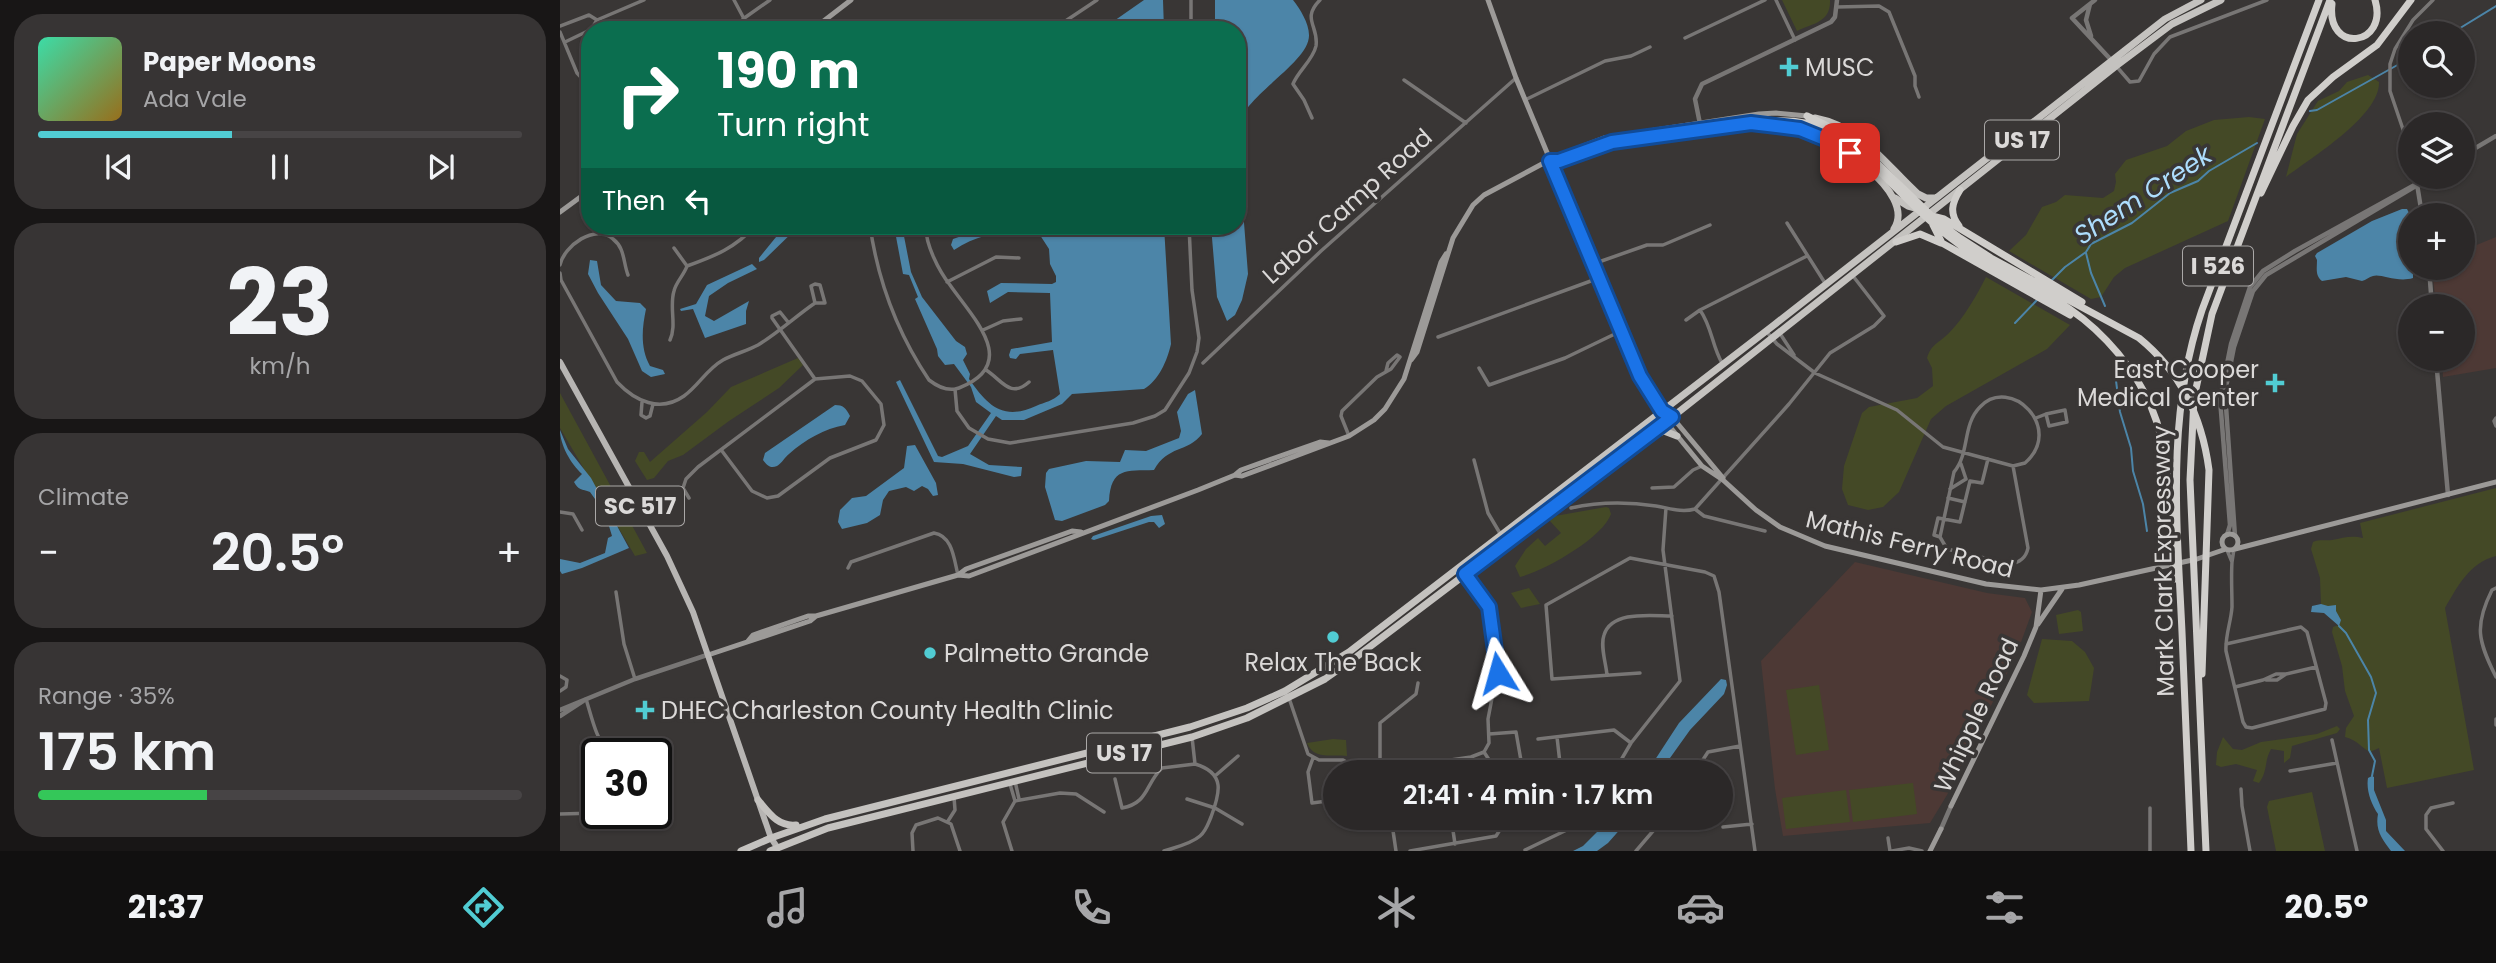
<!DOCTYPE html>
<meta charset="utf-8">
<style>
:root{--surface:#2b2828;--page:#373434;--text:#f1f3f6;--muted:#a6a6a8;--line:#474445;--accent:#51ccd3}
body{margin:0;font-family:Poppins,sans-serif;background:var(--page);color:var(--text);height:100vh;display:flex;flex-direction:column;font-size:26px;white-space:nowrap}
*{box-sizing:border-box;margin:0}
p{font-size:23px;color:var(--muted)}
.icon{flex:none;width:38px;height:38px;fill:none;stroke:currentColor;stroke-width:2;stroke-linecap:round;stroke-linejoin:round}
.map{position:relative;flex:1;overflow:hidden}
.drawer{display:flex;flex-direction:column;gap:14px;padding:14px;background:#181616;width:560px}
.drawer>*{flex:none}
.top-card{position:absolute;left:21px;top:21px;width:665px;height:214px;border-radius:28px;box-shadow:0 2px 5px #0004,0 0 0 2px var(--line);background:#0b6e4f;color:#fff;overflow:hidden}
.tools{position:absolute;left:1838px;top:21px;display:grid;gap:14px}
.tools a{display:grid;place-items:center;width:77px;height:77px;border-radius:50%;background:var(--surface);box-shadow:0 2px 5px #0004,0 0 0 2px var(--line);font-size:35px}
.speed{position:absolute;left:21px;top:738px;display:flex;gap:14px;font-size:35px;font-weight:700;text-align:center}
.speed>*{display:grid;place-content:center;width:91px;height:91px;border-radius:50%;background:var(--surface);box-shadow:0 2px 5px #0004,0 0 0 2px var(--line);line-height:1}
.speed .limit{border:4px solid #111;border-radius:10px;background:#fff;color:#111}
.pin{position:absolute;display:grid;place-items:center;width:60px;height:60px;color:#fff;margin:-30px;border-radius:14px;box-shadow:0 4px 10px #0006}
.me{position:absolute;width:77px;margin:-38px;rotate:352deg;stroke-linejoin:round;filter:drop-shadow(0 0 5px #0008)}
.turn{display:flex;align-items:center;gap:24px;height:147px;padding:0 21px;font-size:32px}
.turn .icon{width:91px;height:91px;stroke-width:2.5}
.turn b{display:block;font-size:49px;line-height:60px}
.then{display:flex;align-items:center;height:66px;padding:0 21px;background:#0003;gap:14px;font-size:26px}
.big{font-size:52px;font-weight:600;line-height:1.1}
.drawer .tile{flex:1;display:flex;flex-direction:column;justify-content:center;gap:10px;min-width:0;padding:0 24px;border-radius:28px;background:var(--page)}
.drawer .dial{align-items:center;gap:0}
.dial b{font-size:91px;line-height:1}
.song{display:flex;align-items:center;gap:21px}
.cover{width:84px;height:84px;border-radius:10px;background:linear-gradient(135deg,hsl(160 70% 55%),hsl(40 70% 35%))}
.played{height:7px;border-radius:4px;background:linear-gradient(90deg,var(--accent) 40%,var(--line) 40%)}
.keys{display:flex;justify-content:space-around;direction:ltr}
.heat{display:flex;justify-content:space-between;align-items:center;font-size:38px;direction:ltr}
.charge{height:10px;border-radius:5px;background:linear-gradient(90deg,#34c759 35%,var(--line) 0)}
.trip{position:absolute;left:763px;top:760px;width:410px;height:70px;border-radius:35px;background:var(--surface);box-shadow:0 2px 5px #0004,0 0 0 2px var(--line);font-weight:600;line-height:70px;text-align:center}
.dock{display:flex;height:112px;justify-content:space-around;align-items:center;background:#111010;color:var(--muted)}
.dock .icon{width:49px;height:49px}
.dock .active{color:var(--accent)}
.dock b{font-size:32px;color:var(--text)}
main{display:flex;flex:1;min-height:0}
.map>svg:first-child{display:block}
</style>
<main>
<section class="drawer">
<div class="tile">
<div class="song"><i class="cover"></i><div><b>Paper Moons</b><p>Ada Vale</p></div></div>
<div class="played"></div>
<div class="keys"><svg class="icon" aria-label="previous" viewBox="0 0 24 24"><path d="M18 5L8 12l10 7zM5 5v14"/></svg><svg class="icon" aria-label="pause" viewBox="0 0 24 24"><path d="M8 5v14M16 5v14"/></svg><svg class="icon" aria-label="next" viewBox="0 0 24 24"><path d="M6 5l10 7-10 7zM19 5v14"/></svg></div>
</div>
<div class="tile dial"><b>23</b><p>km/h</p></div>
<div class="tile"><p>Climate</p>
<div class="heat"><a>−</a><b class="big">20.5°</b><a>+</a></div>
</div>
<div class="tile"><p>Range · 35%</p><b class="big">175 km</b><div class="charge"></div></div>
</section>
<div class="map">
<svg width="1936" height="851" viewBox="0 0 1936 851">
<rect width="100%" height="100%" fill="#393635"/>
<path fill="#4d3935" d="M1936,237V368L1883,377L1882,359H1902V306H1876L1872,268H1902V251Z
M1295,562L1427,593L1465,598L1472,612L1457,653L1387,795L1370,823L1223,836L1215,789L1201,661Z"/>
<path fill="#444926" d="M1222,0H1270C1271,22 1254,23 1237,31Z
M1808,75L1819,82C1820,116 1752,157 1726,177L1737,134L1758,101L1779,91L1787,82Z
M1689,117L1705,119L1668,221L1565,268L1554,277L1541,297L1531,299L1449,251L1466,235L1482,207L1496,202L1505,195L1543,198L1554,191L1556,182L1555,174L1566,160L1607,146L1626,131L1654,120Z
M1426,277L1510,325L1487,349L1386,406L1371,419L1339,492L1323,507L1308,510L1288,505L1282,489L1284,466L1302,413L1309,407L1357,398L1373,386L1372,368L1367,358C1372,343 1378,344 1389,333C1403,319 1417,295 1426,277Z
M238,358L243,365L219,388L169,421L123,455L108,461L94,478L87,480L75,461L79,452H84L90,462L147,412L171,387Z
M0,393L87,553L75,556L0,428Z
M1936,488V556C1909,563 1898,586 1885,608L1914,770L1827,788L1819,748L1810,752C1799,746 1799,741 1785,737L1786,728L1794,716L1785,691L1782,666L1772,632L1773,627L1779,625L1781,620L1775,610L1761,604L1760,578L1751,549L1753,542C1760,539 1765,541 1772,540C1783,538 1791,535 1803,538L1800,523Z
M1046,507L1049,508L1051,514C1043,538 984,571 960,577L955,566L966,549L978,538L985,546L1001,533L989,520L995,516Z
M969,588L980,604L961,608L951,593Z
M1518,610L1521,612L1523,631L1499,634L1496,615Z
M1482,639L1512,641L1525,652L1534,668L1529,701L1474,703L1467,695Z
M1259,685L1269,750L1236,755L1226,690Z
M1777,726L1780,729L1777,733L1732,746L1730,758L1724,763V751L1711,749C1704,761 1708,771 1699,783L1693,781L1697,770L1676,764L1661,767L1656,765L1657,752L1663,737L1673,749L1682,750L1701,742L1757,734Z
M773,739L786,740L787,756C771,754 754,760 747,743Z
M1353,783L1357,814L1293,822L1289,790Z
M1286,790L1290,822L1226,829L1222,798Z
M1752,792L1765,851H1716L1707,807L1709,801Z"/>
<path fill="#4c85a8" d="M584,0H603L604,30H541Z
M655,0H733C740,9 749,23 749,35C750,63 682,96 677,129V30H655Z
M677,133L688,274L682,300L675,315L667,321L657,297L651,226H677Z
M1842,209H1847L1849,213L1850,268H1853V278C1837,283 1820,273 1813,276C1809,277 1806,280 1802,281L1786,277L1762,281C1755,276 1757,268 1757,260L1755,256L1757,253L1812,221Z
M225,226H239L204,260L199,262V258Z
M334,226H342L351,272L362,297L396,341L405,347L407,354L403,360L410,374L409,379C428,406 443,421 476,406C485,402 493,401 500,394L493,350L460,354L456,359L450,358L449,355L451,349L492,342L490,293L448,292L430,303L427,291L441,283L492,284L496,282V276L490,264L489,249L478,232C447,230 421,232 394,250L391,245L393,239L430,226H604L611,344C607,361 599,380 584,389L512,394L502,404L464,420H442L436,416L410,454L429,465L462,467L461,476L454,477L403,464L374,462L336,382L340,380L378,456L382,457L408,446L431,413L416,402L411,387L394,364L385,365L378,356L377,349L355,299L358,297L349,275L343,274Z
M30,260L37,261L41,285L56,301L80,303L86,309C82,328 80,348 90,366L103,370L105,374L91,377L82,371L68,339L38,293L28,274Z
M192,264L197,269L168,283L149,296L145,316L154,321L189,301L186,311V324L145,338L133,309L121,311L120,309L136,304L147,285Z
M635,390L642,434C627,453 608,445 594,470C566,471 551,467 549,501L545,505L502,521L495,520L485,487L486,473L489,469L526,461L560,462L565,450L586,451L619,438L621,431L617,412L628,394Z
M275,405C283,405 286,408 290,416L285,425C264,429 246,439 229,454C225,457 222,463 217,466C210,469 207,465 203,460L205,453Z
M0,430L8,449L31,478L69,548L22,568L2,574L0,571V559L20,563L45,553L48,538L52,536L45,513L30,492C22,489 18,490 14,482L22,474C11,464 0,445 0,430Z
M355,445L376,483L378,495L373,496L368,489L362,486L354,491L346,487L329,491L323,500L320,515L307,523L282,529L278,522L280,510L292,498L306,496L344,468L347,446Z
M602,515L605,524L599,528L594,522H589L534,540L531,539L533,536L591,516Z
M1761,604L1768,606L1776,605V611L1781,620L1779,626L1764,613L1751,612L1752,606Z
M1161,679L1166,680L1167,685L1164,694L1130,730L1100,772H1087L1119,723Z
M1812,776L1814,777V790L1826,820V831L1845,851H1831C1822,839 1815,830 1818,814C1811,804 1806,790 1808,778Z
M1052,817H1071L1048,843L1037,851H1013L1023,846Z"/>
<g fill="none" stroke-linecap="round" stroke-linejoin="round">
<path stroke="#4c85a8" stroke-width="2" d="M1892,33L1936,6
M1750,111L1757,110L1850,58
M1526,253L1531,273L1545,306
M1491,281L1505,267L1526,252L1531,244L1572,223L1610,193L1638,181L1649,171L1697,143
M1455,323L1478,299
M1554,365L1560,412L1571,448L1573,471L1583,504L1587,531
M1779,626L1786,633L1811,677L1816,693L1808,720L1809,750L1815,761L1812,776"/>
<path stroke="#787675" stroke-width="3.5" d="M174,0L190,30
M631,0V30
M1216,0L1235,40
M1277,7L1319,6L1329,12L1355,76V86L1359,97
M183,19L210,0
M37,20L84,0
M0,26L29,15L37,20
M31,30L37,20
M492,30L537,0
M0,32L17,73L30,87
M1125,38L1205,0
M5,42L30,30
M1557,67L1570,82L1579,81L1594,54L1610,37L1707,0
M844,80L906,123
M967,99L1045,61L1071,56L1090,47
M752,118L744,100L733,84C738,71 753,60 756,46C759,26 741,19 760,0
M1850,150L1830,91V64L1835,49L1853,20L1873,0
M1856,177L1857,184
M1227,223L1265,283
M310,226C318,281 338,334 369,380C378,387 388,392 399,388C461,364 413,318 390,285C379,271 365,244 366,226
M45,234L47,226
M114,248L127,266
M1033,264L1087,245H1103L1150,225
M0,265C4,246 35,223 53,239C65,248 63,262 68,275
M0,273L1,280L57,382C75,401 100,413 124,396C139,385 147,369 163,360C174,354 187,351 198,345C218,333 236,316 255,303H265L260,285L255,284L251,286L255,303
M387,282L436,257L459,258
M1140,310C1152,327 1152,346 1162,363
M1126,320L1140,310L1247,256
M228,322L220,312L212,316V318L255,379
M423,330L443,321L461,319
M1206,331L1217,344L1255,373L1337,410L1383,447L1453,466L1465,463C1505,428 1450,375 1420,407C1402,425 1410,453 1394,472L1380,537L1387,549L1449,564C1459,563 1466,558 1468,548L1453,466
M1219,332L1234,355
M878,337L1039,278
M110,340C117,325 109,307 114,291C116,282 124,275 127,266C155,256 175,248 195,226
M643,363L761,251L956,78
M919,368L929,385L1005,358L1061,331
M426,370C442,380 450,399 469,382
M395,389L397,411L409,428L428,439L450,443L573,423L595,416L605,410L629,373L637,352L639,338L632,290L629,226
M82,402L81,415L86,418L90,416L93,404
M1476,418L1486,414L1505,410L1507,422L1489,426L1486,414
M1936,418L1934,421L1936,426
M789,436L781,416L782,411L817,377L831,369L840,357L837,355L828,363L826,371
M914,460L928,513L941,535
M1401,464L1406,479
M1092,488L1114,487L1133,470L1142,466
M1390,489L1406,479
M129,498L123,488L126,479L138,467L255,379L290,376L302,381L321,404L324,425L316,440L270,458L218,496L207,498L192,491L162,451
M1388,498L1405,502
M1011,508C1038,502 1069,502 1096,506C1109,508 1121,513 1135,509L1144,516L1205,531
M1135,509L1229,404L1270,353L1314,326L1324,316L1293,276
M0,512L13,514L22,530
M1380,537L1374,535L1378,518L1400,522L1410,481L1422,483L1428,459
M1667,550L1672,562L1674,549
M288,568L291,562L374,533C393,536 394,560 398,575
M905,573L929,607L938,667L928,719L929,743L924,752
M1936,588L1932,590C1914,626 1918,641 1936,677
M56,592L64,644L75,679
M1666,644L1741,627L1747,632L1766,703L1765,709L1692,728L1686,727L1683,722L1666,651C1665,636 1671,622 1672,607C1672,592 1671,577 1672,562
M1080,673L992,679L986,605L1070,558L1145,572L1154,576L1159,592L1195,851
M1047,675C1046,663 1040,646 1044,635C1052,610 1092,616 1112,616
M0,676L7,680L6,687L0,691
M1706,680H1717L1726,674
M1675,687L1703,680L1716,674H1726L1756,667
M729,698L748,754L759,760H783L803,772
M26,699C32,718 36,739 49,754
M1936,719V725
M929,734L956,732L963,772
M997,737L1001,772
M978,739L1054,730L1071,743
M1772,740L1797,851
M87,754V748L92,746L97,748L96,755
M753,758L748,772L752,803L775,800
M879,762L881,772
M820,763V723L856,694L858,683
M1730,771L1777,763
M816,772L817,767L822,763L828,765L831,771
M831,772L836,768L911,757L924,752L937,772
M1054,772L1071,743L1120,681L1103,550L1106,508
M1135,772L1148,752L1180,746
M655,776L678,756
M555,779L562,808C589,803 585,784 602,768L635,764
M455,781L459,799
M450,784L455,801
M1681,789L1682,806L1690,851
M627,799L655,808L682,824
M1590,808V851
M0,814L37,813
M831,817L836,851
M891,817L895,844
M388,821L395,810L394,797
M1163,827L1192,824
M1328,838L1330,851
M965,850L1015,826L1025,817
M353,851L352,833L356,825L378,818L391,824L400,851
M452,851L443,822L455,801L500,793L516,794L544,812
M604,851C616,847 631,844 640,836C646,831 648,824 651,817C660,793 666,773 635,764L632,737
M850,851L936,836L943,825V817
M1076,851L1105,817
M1332,851L1349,848L1362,851
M1883,851L1866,829V815L1871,808L1893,803"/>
<path stroke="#787675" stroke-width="4.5" d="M1535,0L1512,18L1553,62
M1530,4L1526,20L1531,36
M1140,124L1135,99L1142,84L1271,22L1275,17L1277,0
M1902,156L1936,136
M1857,184L1862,215
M1869,268L1872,306
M1876,359L1888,495
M1667,535L1670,525L1660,399L1671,344L1690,287L1703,271L1735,251L1869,177
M1675,536L1665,392L1674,347L1693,291L1706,275L1854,187
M0,710L75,679L147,655
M0,716L23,701
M1381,829L1391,806"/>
<path stroke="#9c9a98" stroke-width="5" d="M928,0L956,78L1080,376L1102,411L1106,422L1142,466L1163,480L1196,510L1220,527L1265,546L1426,584L1481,590L1519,585L1637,559L1666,549
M252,30L291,0
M991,161H999L1052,142L1191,123
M0,212L30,190
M851,360L857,352L893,238L913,205L924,195L997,156L1044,138L1199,114L1216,113L1247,116
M1102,411L1112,417L1163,478
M675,475L682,476L789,436L814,420L825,409L844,379L881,262L886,254
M1662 542a8 8 0 1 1 16 0a8 8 0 1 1-16 0Z
M1675,549L1936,482
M398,575L406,569L512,531L521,532
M1478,624L1502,589
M188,641L193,635L248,616H256
M148,655L250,621L256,616L270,612L398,575L409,576L638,490L675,475L681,470L760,442L769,443
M1391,806L1464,656L1476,627L1481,590
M1370,851L1381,829"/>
<path stroke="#b7b5b3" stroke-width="6" d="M0,362L107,556L133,612L211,838L217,847"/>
<path stroke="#c4c2bf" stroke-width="7" d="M1255,118C1302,127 1325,164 1358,194L1366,198H1375
M1202,124C1214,125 1227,125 1240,129C1270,137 1358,192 1334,229
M1335,198L1348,206L1359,209
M1096,434L1104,431L1117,436
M198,800C209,813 218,827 236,825
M181,851L211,838L265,819L630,727L687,708L725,691L789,652L1214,325L1605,19L1641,0
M210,851L268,828L632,737L687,718L765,679L795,658L1106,422L1556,66L1612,24L1661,0"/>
<path stroke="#d0cecb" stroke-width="7" d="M1772,4C1766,55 1829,46 1815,0
M1247,116L1290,137L1377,221L1400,238L1431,258L1579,338C1621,372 1642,417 1649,470L1642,674
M1191,123C1217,119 1244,119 1269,130C1294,142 1314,166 1333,185C1353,205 1373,225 1396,242C1427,266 1464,281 1497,301C1533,322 1565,356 1584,392C1616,451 1607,515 1615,579
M1701,193L1733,126L1748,100L1773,77L1817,45L1851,0
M1372,216L1384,219L1522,302
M1373,225L1382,243L1510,315
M1399,226C1389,213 1392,203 1400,190
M1336,242L1360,234L1381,243
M1631,851C1628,778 1625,705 1622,632C1617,523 1606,415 1642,310L1759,0
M1646,851L1630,480L1634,398L1652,314L1770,0"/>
</g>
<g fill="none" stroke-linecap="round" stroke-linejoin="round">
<defs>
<path id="route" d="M938,673L929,607L905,574L1112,417L1102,411L1080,376L990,161H999L1052,142L1191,123L1240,129L1272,142L1290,153"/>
</defs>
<use href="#route" stroke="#114b97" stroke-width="18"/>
<use href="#route" stroke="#1a73e8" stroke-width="12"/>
</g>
<g fill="#51ccd3" stroke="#393635" stroke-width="2.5">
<path d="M1225.5 56.5h7v7h7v7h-7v7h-7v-7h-7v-7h7z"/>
<path d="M1711.5 372.5h7v7h7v7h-7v7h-7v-7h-7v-7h7z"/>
<circle cx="773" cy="637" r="7"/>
<circle cx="370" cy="653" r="7"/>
<path d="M81.5 699.5h7v7h7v7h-7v7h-7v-7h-7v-7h7z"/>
</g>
<g text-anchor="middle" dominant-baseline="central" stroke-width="7" stroke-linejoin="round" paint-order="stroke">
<g fill="#393635" stroke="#aaa8a7" stroke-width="2">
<rect x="1425" y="120.5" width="74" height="39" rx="5"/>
<rect x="1623" y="246.5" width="70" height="39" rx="5"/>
<rect x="36" y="486.5" width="88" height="39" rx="5"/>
<rect x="527" y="733.5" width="74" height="39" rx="5"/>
</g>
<g font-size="23" font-weight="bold" fill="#dbd9d8">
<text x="1462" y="140">US 17</text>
<text x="1658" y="266">I 526</text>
<text x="80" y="506">SC 517</text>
<text x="564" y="753">US 17</text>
</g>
<g font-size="24" fill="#dbd9d8" stroke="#393635" text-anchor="start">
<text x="1245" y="67">MUSC</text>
<text x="1699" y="369" text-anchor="end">East Cooper<tspan x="1699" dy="28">Medical Center</tspan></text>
<text x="384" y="653">Palmetto Grande</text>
<text x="773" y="662" text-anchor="middle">Relax The Back</text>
<text x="101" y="710">DHEC Charleston County Health Clinic</text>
</g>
<g font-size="24" fill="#dbd9d8" stroke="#393635">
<text transform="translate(787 206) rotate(-42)">Labor Camp Road</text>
<text transform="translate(1350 544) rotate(14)">Mathis Ferry Road</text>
<text transform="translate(1603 561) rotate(-91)">Mark Clark Expressway</text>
<text transform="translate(1416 715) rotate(-65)">Whipple Road</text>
</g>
<g font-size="26" font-style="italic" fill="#adddfd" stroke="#393635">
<text transform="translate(1583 195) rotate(-33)">Shem Creek</text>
</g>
</g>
</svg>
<div class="tools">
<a><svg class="icon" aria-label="search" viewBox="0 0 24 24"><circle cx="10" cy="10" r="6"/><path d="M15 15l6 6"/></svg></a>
<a><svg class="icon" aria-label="layers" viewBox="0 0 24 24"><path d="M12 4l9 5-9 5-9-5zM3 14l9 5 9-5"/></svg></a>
<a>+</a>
<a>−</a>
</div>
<div class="speed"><div class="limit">30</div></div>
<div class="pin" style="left:1290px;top:153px;background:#d93025"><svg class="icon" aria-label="arrive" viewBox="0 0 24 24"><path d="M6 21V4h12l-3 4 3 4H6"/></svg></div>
<svg class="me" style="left:938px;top:673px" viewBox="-20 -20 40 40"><path d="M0-17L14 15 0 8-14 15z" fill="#1a73e8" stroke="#fff" stroke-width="4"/></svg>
<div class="trip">21:41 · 4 min · 1.7 km</div>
<div class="top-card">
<div class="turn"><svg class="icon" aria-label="right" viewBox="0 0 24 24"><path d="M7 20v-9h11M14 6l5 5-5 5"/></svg><div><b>190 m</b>Turn right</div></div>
<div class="then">Then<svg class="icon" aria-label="left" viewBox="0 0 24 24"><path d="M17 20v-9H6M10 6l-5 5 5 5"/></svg></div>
</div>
</div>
</main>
<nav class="dock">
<b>21:37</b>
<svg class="icon active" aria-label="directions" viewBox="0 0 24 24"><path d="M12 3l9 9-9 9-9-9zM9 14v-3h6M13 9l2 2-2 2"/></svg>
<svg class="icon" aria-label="music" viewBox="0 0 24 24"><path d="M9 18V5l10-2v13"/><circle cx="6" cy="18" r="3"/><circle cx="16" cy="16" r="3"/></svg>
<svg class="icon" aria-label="phone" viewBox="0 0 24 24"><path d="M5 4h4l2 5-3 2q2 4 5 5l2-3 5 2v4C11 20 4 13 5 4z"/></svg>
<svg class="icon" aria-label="climate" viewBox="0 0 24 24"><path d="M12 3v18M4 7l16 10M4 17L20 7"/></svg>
<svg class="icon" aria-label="car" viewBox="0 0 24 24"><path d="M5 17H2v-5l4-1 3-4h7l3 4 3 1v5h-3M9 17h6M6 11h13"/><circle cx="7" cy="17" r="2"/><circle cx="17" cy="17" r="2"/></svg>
<svg class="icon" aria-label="filters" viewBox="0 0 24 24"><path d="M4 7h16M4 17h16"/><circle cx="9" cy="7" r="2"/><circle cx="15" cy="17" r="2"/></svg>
<b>20.5°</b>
</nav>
